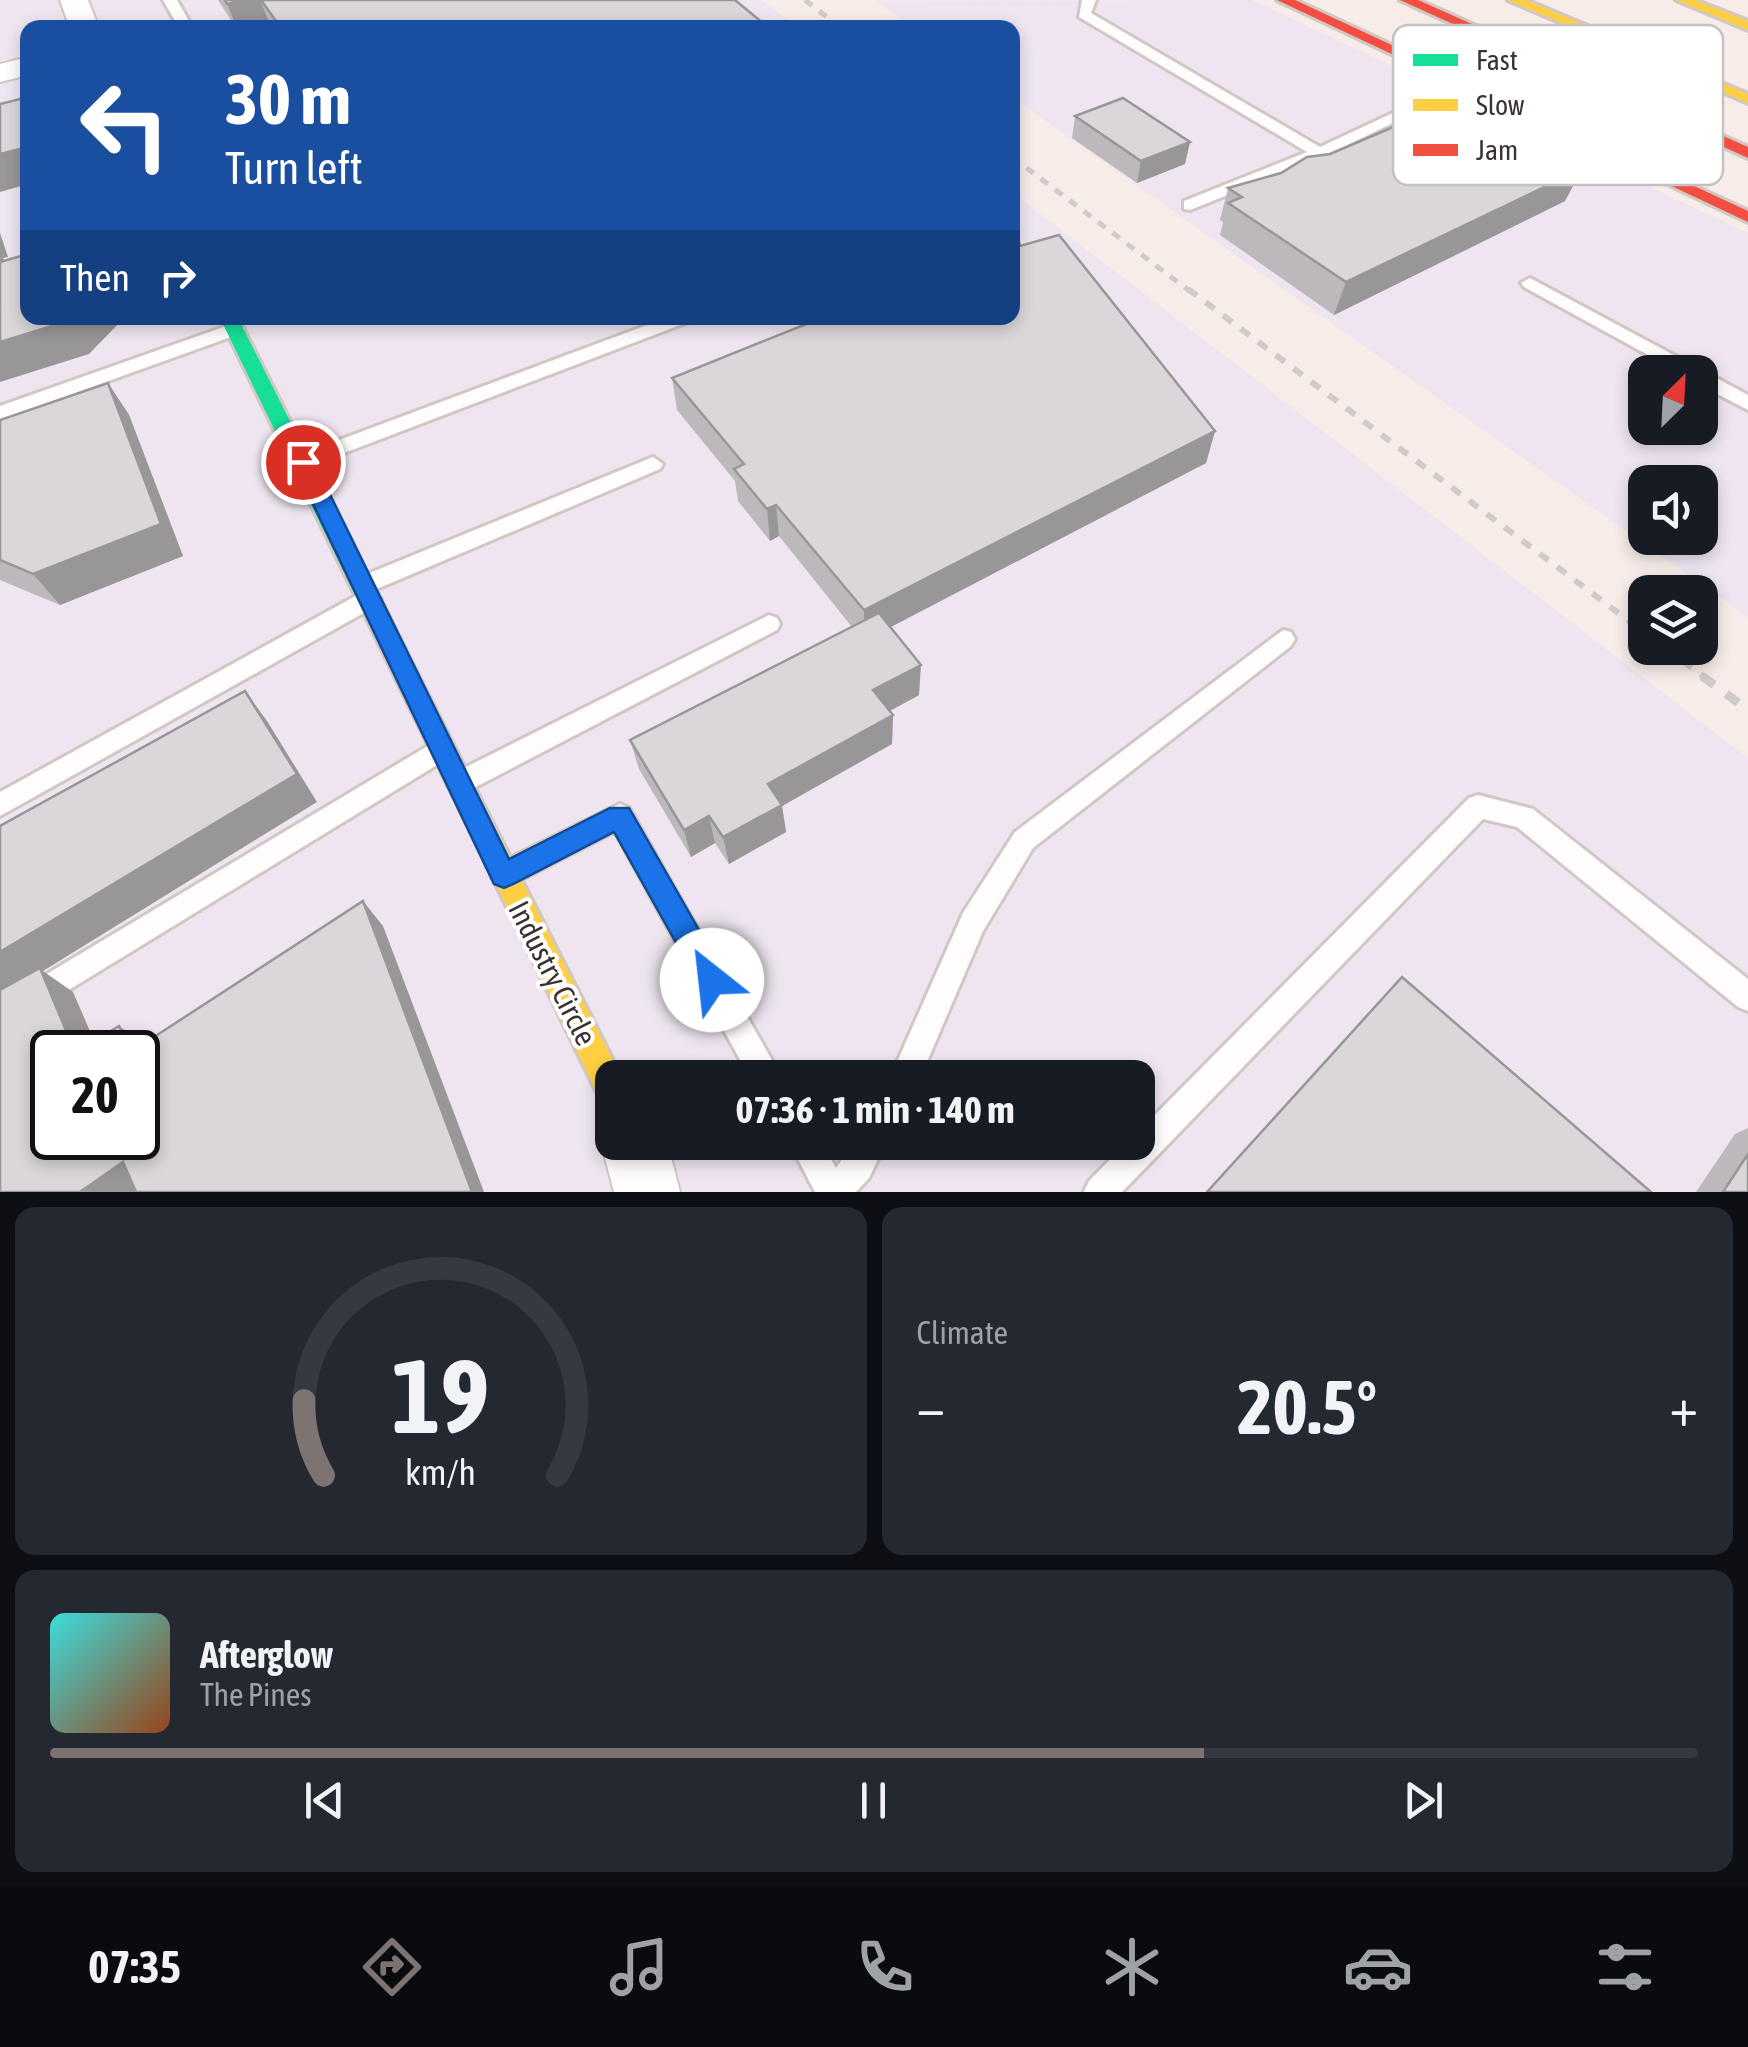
<!DOCTYPE html>
<meta charset="utf-8">
<style>
:root{--surface:#171b24;--page:#242831;--text:#f1f3f6;--muted:#9ea1a6;--line:#363941;--accent:#7d7370}
body{margin:0;font-family:"Asap Condensed",sans-serif;background:var(--page);color:var(--text);height:100vh;display:flex;flex-direction:column;font-size:38px;white-space:nowrap}
*{box-sizing:border-box;margin:0}
p{font-size:32px;color:var(--muted)}
.icon{flex:none;width:55px;height:55px;fill:none;stroke:currentColor;stroke-width:2;stroke-linecap:round;stroke-linejoin:round}
.map{position:relative;height:1192px;overflow:hidden}
.details{display:flex;flex-direction:column;gap:15px;padding:15px;background:#0d0f14;flex:1}
.details>*{flex:none}
.guide{position:absolute;left:20px;top:20px;width:1000px;height:305px;border-radius:20px;box-shadow:0 5px 15px #0003;background:#1a4fa0;color:#fff;overflow:hidden}
.needle{width:65px;rotate:24deg}
.controls{position:absolute;left:1628px;top:355px;display:grid;gap:20px}
.controls a{display:grid;place-items:center;width:90px;height:90px;border-radius:20px;background:var(--surface);box-shadow:0 5px 15px #0003;font-size:50px}
.speed{position:absolute;left:30px;top:1030px;display:flex;gap:20px;font-size:50px;font-weight:700;text-align:center}
.speed>*{display:grid;place-content:center;width:130px;height:130px;border-radius:50%;background:var(--surface);box-shadow:0 5px 15px #0003;line-height:1}
.speed .limit{border:5px solid #111;border-radius:15px;background:#fff;color:#111}
.pin{position:absolute;display:grid;place-items:center;width:85px;height:85px;color:#fff;margin:-42px;border:5px solid #fff;border-radius:50%;box-shadow:0 2px 10px #0007}
.me{position:absolute;width:110px;margin:-55px;rotate:331deg;stroke-linejoin:round;filter:drop-shadow(0 0 8px #0008)}
.turn{display:flex;align-items:center;gap:35px;height:210px;padding:0 40px;font-size:45px}
.turn .icon{width:130px;height:130px;stroke-width:2.5}
.turn b{display:block;font-size:70px;line-height:85px}
.then{display:flex;align-items:center;height:95px;padding:0 40px;background:#0003;gap:20px;font-size:38px}
.big{font-size:75px;font-weight:700;line-height:1.1}
.details .card{flex:1;display:flex;flex-direction:column;justify-content:center;gap:15px;min-width:0;padding:0 35px;border-radius:20px;background:var(--page)}
.details .dial{align-items:center;gap:0}
.dial svg{height:260px;overflow:visible;fill:none;stroke:var(--line);stroke-width:7;stroke-linecap:round;text-anchor:middle}
.dial text{fill:var(--text);stroke:none}
.song{display:flex;align-items:center;gap:30px}
.cover{width:120px;height:120px;border-radius:15px;background:linear-gradient(135deg,hsl(180 70% 55%),hsl(20 70% 35%))}
.played{height:10px;border-radius:5px;background:linear-gradient(90deg,var(--accent) 70%,var(--line) 70%)}
.keys{display:flex;justify-content:space-around;direction:ltr}
.heat{display:flex;justify-content:space-between;align-items:center;font-size:55px;direction:ltr}
.details .tiles{flex:1;display:grid;gap:15px;grid-template-columns:1fr 1fr}
.card:last-child{grid-column:span 2}
.trip{position:absolute;left:595px;top:1060px;width:560px;height:100px;border-radius:20px;background:var(--surface);box-shadow:0 5px 15px #0003;font-weight:700;line-height:100px;text-align:center}
.menu{display:flex;height:160px;justify-content:space-around;align-items:center;background:#090b0e;color:var(--muted)}
.menu .icon{width:70px;height:70px}
.menu .on{color:var(--accent)}
.menu b{font-size:45px;color:var(--text)}
.map>svg:first-child{display:block}
</style>
<div class="map">
<svg width="1748" height="1192" viewBox="0 0 1748 1192">
<rect width="100%" height="100%" fill="#f7ece8"/>
<path fill="#eee5f0" fill-rule="evenodd" d="M0,0H761L797,27L28,28V318H1012L1013,193L1748,758V1192H0ZM52,1052H138V1138H52ZM612,1078H1138V1142H612Z
M1252,0L1748,233V617L1013,98L1012,28L913,27L876,1ZM1645,372H1700V428H1645ZM1645,482H1700V538H1645Z"/>
<g fill="none" stroke-linecap="round" stroke-linejoin="round">
<defs>
<path id="lane" d="M163,0H177L193,28H179Z
M1082,0H1096L1091,13L1320,147L1459,82L1471,85L1325,156L1190,210L1184,209V201L1307,152L1079,17Z
M1530,278L1748,395V410L1700,385V372H1679L1524,287L1521,283Z
M666,318H691L688,322L310,466H296L293,461L296,456Z
M235,323L244,329L242,333L0,420V406Z
M653,457L663,464L660,469L372,591L381,599L378,605L0,816V792L361,593L352,585L355,579Z
M769,615L777,618L780,624L777,630L470,790L461,793L452,790L448,782L452,774Z
M1283,630L1291,632L1295,639L1291,646L1033,848L983,931L920,1078H890L963,913L1015,832Z
M441,738L450,741L453,749L450,757L0,1032V1002Z
M1478,795L1533,809L1748,979V1011L1738,1007L1517,827L1483,819L1122,1192H1084L1089,1181L1127,1142H1138V1132L1469,798Z
M620,804L629,808L782,1078H750L615,831L516,882L507,885L498,882L494,873L498,864Z
M789,1142H821L836,1168L854,1142H886L869,1178L856,1192H815Z"/>
<path id="street" d="M60,0H88L99,28H70Z
M28,57V75L0,82V64Z
M612,1118V1142H667L680,1192H614L601,1142Z"/>
<path id="fast" d="M220,318H238L485,808L489,816L485,824L476,828L467,824Z"/>
<path id="slow" d="M1508,0H1526L1748,94V103Z
M1676,0H1695L1748,21V30Z
M476,804L485,808L622,1078H612V1105L601,1101L463,816L467,808Z"/>
<path id="jam" d="M1277,0H1295L1748,211V222Z
M1400,0H1418L1748,147V158Z"/>
</defs>
<use href="#lane" stroke="#d1c8c4" stroke-width="6"/>
<use href="#street" stroke="#d1c8c4" stroke-width="4"/>
<use href="#fast" stroke="#d1c8c4" stroke-width="6"/>
<use href="#slow" stroke="#d1c8c4" stroke-width="6"/>
<use href="#jam" stroke="#d1c8c4" stroke-width="6"/>
<use href="#lane" fill="#fefcfc" fill-rule="evenodd"/>
<use href="#street" fill="#fefcfc" fill-rule="evenodd"/>
<use href="#fast" fill="#16e098" fill-rule="evenodd"/>
<use href="#slow" fill="#ffcf43" fill-rule="evenodd"/>
<use href="#jam" fill="#f24e42" fill-rule="evenodd"/>
<path stroke="#cecbc9" stroke-width="5" stroke-dasharray="9 9" stroke-linecap="butt" d="M805,0L841,28
M1012,157L1191,292"/>
<path stroke="#cecbc9" stroke-width="6" stroke-dasharray="11 11" stroke-linecap="butt" d="M1188,289L1645,633
M1665,648L1706,678"/>
<path stroke="#cecbc9" stroke-width="9" stroke-dasharray="15 15" stroke-linecap="butt" d="M1702,676L1748,710"/>
</g>
<path fill="#bcb8bb" d="M218,0H735L769,28H236Z
M1075,116L1185,164L1137,183L1072,138Z
M1582,169L1565,201L1334,315L1220,235L1223,222L1220,220L1228,188Z
M1020,246L1215,431L1206,463L890,627L919,695L890,711L893,715L892,744L782,806L786,832L729,864L715,843L691,857L639,769L630,740L852,627L779,536L770,541L738,501L735,481L677,410L672,378Z
M108,383L129,415L183,556L60,605L0,580V420Z
M1748,1128V1192H1696L1735,1134Z"/>
<path fill="#999698" d="M244,0H260L271,26L237,28L227,4Z
M1190,142L1185,164L1137,183L1141,161Z
M28,147V184L0,192V154Z
M1582,169L1565,201L1334,315L1346,282Z
M0,233L8,257L3,258L14,274L0,264Z
M71,318H124L89,354L0,382V342Z
M108,383L129,415L183,556L60,605L33,574Z
M1215,431L1206,463L864,641V610Z
M776,505L779,536L770,541L767,509Z
M921,665L919,695L873,720V690Z
M245,691L267,721L317,802L43,971L73,992L99,1052H75L0,998V952Z
M893,715L892,744L782,806L786,832L729,864L723,837L768,784Z
M709,816L715,843L691,857L684,830Z
M363,901L383,926L484,1192H472Z
M119,1026L150,1048L131,1052Z
M123,1162L139,1192H80Z"/>
<path fill="#dbd6d9" stroke="#999698" stroke-width="2.5" d="M225,0H244L227,4Z
M261,0H735L769,28H281Z
M28,97V147L0,154V104Z
M1123,98L1190,142L1141,161L1075,116Z
M1462,105L1582,169L1346,282L1228,203L1242,197L1228,188L1281,173L1307,157L1330,154L1440,107L1448,111Z
M1059,235L1215,431L864,610L776,505L767,509L734,469L744,464L672,378L821,318H1012V240L1018,238L1020,246Z
M28,254V318H71L68,321L0,342V262Z
M108,383L161,524L33,574L0,560V420Z
M879,613L921,665L873,690L893,715L768,784L782,805L723,837L709,816L684,830L630,740Z
M245,691L297,774L0,952V826Z
M363,901L472,1192H136L123,1162L80,1192H0V990L40,968L75,1052H52V1138H138V1052H77L119,1026L131,1052Z
M1402,977L1651,1192H1207Z
M1748,1154V1192H1723Z"/>
<path fill="#1a73e8" stroke="#114b97" stroke-width="2.5" d="M303,454L314,462L509,859L610,808H629L722,970L726,980L722,989L712,994L702,989L614,832L513,884L504,888L494,884L293,462Z"/>
<g text-anchor="middle" dominant-baseline="central" stroke-width="8" stroke-linejoin="round" paint-order="stroke">
<g font-size="30" fill="#3b322f" stroke="#fff">
<text transform="translate(553 973) rotate(63)">Industry Circle</text>
</g>
</g>
<rect x="1393" y="25" width="330" height="160" rx="15" fill="#fff" stroke="#c4c2c1" stroke-width="2.5"/>
<rect x="1413" y="54" width="45" height="12" fill="#16e098"/>
<rect x="1413" y="99" width="45" height="12" fill="#ffcf43"/>
<rect x="1413" y="144" width="45" height="12" fill="#f24e42"/>
<g font-size="28" fill="#3b322f">
<text x="1476" y="70">Fast</text>
<text x="1476" y="115">Slow</text>
<text x="1476" y="160">Jam</text>
</g>
</svg>
<div class="controls">
<a><svg class="needle" viewBox="-14 -14 28 28"><path d="M0-13l5 13h-10z" fill="#e53935"/><path d="M0 13l5-13h-10z" fill="#9ea1a6"/></svg></a>
<a><svg class="icon" aria-label="sound" viewBox="0 0 24 24"><path d="M4 9h4l5-4v14l-5-4H4zM17 9q2 3 0 6"/></svg></a>
<a><svg class="icon" aria-label="layers" viewBox="0 0 24 24"><path d="M12 4l9 5-9 5-9-5zM3 14l9 5 9-5"/></svg></a>
</div>
<div class="speed"><div class="limit">20</div></div>
<div class="pin" style="left:303px;top:462px;background:#d93025"><svg class="icon" aria-label="arrive" viewBox="0 0 24 24"><path d="M6 21V4h12l-3 4 3 4H6"/></svg></div>
<svg class="me" style="left:712px;top:980px" viewBox="-20 -20 40 40"><circle r="19" fill="#fff"/><path d="M0-13L10 11 0 6-10 11z" fill="#1a73e8"/></svg>
<div class="trip">07:36 · 1 min · 140 m</div>
<div class="guide">
<div class="turn"><svg class="icon" aria-label="left" viewBox="0 0 24 24"><path d="M17 20v-9H6M10 6l-5 5 5 5"/></svg><div><b>30 m</b>Turn left</div></div>
<div class="then">Then<svg class="icon" aria-label="right" viewBox="0 0 24 24"><path d="M7 20v-9h11M14 6l5 5-5 5"/></svg></div>
</div>
</div>
<section class="details">
<div class="tiles">
<div class="card dial"><svg viewBox="0 0 100 80">
<path d="M14 69A42 42 0 1 1 86 69"/>
<path d="M14 69A42 42 0 0 1 8 46" stroke="#7d7370"/>
<text x="50" y="56" font-size="32" font-weight="700">19</text>
<text x="50" y="72" font-size="11">km/h</text>
</svg></div>
<div class="card"><p>Climate</p>
<div class="heat"><a>−</a><b class="big">20.5°</b><a>+</a></div>
</div>
<div class="card">
<div class="song"><i class="cover"></i><div><b>Afterglow</b><p>The Pines</p></div></div>
<div class="played"></div>
<div class="keys"><svg class="icon" aria-label="previous" viewBox="0 0 24 24"><path d="M18 5L8 12l10 7zM5 5v14"/></svg><svg class="icon" aria-label="pause" viewBox="0 0 24 24"><path d="M8 5v14M16 5v14"/></svg><svg class="icon" aria-label="next" viewBox="0 0 24 24"><path d="M6 5l10 7-10 7zM19 5v14"/></svg></div>
</div>
</div>
</section>
<nav class="menu">
<b>07:35</b>
<svg class="icon on" aria-label="directions" viewBox="0 0 24 24"><path d="M12 3l9 9-9 9-9-9zM9 14v-3h6M13 9l2 2-2 2"/></svg>
<svg class="icon" aria-label="music" viewBox="0 0 24 24"><path d="M9 18V5l10-2v13"/><circle cx="6" cy="18" r="3"/><circle cx="16" cy="16" r="3"/></svg>
<svg class="icon" aria-label="phone" viewBox="0 0 24 24"><path d="M5 4h4l2 5-3 2q2 4 5 5l2-3 5 2v4C11 20 4 13 5 4z"/></svg>
<svg class="icon" aria-label="climate" viewBox="0 0 24 24"><path d="M12 3v18M4 7l16 10M4 17L20 7"/></svg>
<svg class="icon" aria-label="car" viewBox="0 0 24 24"><path d="M5 17H2v-5l4-1 3-4h7l3 4 3 1v5h-3M9 17h6M6 11h13"/><circle cx="7" cy="17" r="2"/><circle cx="17" cy="17" r="2"/></svg>
<svg class="icon" aria-label="filters" viewBox="0 0 24 24"><path d="M4 7h16M4 17h16"/><circle cx="9" cy="7" r="2"/><circle cx="15" cy="17" r="2"/></svg>
</nav>
